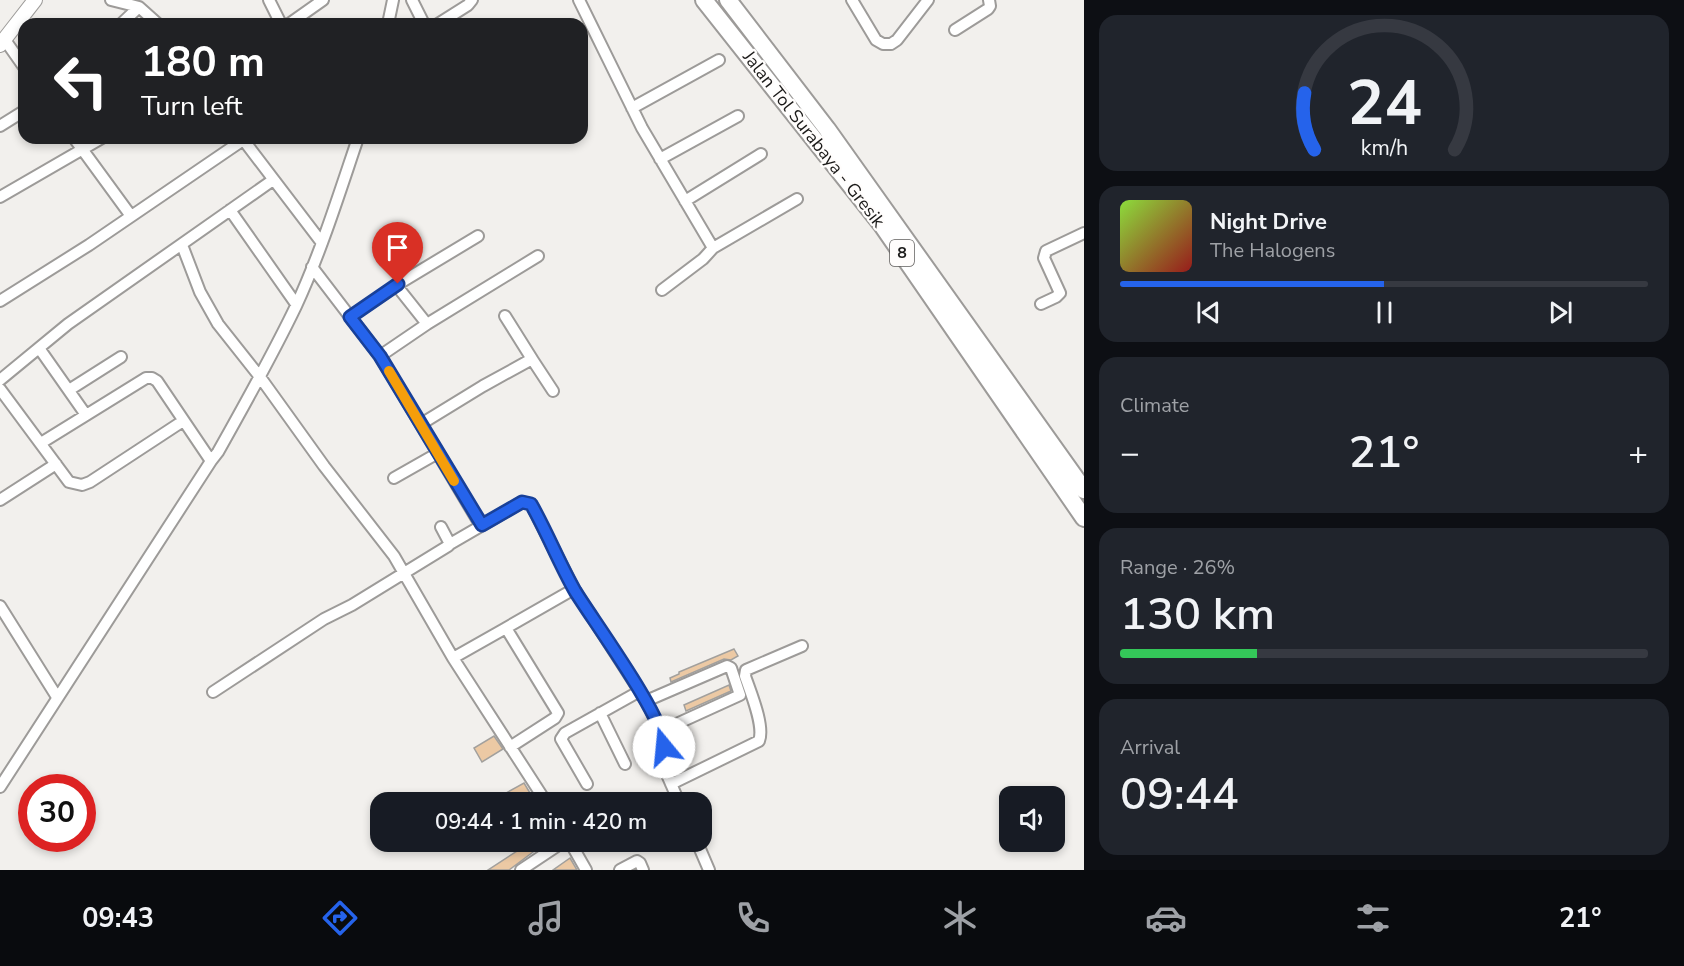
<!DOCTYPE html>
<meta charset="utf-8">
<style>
:root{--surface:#171b24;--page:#20242c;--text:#f1f3f6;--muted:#9ea1a6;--line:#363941;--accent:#2563eb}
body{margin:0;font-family:"Nunito Sans",sans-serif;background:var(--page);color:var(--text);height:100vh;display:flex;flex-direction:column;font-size:22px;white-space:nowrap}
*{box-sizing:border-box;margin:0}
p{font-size:20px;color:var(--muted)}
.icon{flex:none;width:33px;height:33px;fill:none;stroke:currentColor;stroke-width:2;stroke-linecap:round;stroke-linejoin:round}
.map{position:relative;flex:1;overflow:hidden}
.drawer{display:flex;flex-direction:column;gap:15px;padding:15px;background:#0d0f14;width:600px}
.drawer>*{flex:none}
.guide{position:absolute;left:18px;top:18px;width:570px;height:126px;border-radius:18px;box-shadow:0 3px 9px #0003;background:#202124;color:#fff;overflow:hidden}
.controls{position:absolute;left:999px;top:786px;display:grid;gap:12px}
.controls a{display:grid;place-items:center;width:66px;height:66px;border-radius:12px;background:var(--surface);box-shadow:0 3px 9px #0003;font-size:30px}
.speed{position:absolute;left:18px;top:774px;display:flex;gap:12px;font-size:30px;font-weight:700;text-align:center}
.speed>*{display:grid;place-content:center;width:78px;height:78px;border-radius:50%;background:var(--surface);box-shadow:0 3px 9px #0003;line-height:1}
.speed .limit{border:9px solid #d22;background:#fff;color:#111}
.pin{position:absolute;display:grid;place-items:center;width:51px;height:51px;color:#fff;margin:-62px -26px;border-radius:50% 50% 50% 0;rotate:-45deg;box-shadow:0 0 6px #0007}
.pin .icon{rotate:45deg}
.me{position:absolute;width:66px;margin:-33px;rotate:343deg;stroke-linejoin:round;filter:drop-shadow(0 0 4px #0008)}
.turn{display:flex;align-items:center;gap:21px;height:126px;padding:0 24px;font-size:27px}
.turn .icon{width:78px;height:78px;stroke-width:2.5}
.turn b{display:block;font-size:42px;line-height:51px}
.big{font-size:45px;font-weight:600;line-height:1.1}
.drawer .widget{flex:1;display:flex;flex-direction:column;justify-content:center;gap:9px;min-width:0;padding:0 21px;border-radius:18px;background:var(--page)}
.drawer .dial{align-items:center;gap:0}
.dial svg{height:156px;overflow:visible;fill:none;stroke:var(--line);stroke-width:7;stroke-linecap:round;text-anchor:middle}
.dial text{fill:var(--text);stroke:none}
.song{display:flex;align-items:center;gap:18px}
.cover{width:72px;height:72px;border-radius:9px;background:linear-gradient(135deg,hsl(90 70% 55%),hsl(0 70% 35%))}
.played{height:6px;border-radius:3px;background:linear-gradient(90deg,var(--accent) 50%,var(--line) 50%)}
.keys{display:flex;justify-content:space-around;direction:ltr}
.heat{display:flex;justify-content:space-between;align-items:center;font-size:33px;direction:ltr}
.charge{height:9px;border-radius:4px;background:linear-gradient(90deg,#34c759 26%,var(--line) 0)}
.trip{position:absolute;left:370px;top:792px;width:342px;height:60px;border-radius:18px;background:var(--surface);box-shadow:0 3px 9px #0003;font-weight:600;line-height:60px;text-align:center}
.menu{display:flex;height:96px;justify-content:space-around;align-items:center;background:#090b0e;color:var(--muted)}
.menu .icon{width:42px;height:42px}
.menu .selected{color:var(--accent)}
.menu b{font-size:27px;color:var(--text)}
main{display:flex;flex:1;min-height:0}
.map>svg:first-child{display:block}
</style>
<main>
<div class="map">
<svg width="1084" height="870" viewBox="0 0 1084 870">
<rect width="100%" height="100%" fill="#f2f0ed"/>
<path fill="#ecc9a4" stroke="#a2a09d" stroke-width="1.5" d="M734,649L738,656L731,660L724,659L671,682L670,678L679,674V672Z
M729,685L731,691L686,711L684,705Z
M494,736L503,749L482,762L474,748Z
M524,783L533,798L525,802H502L499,797Z
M531,842H548L536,848L537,849L509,870H488Z
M570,858L577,870H553Z"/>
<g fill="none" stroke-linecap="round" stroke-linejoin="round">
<defs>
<path id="minor" d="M111,0L139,7L158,24
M269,0L281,24
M412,0L424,24
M579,0L642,128L713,248L797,199
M852,0L876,40L883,44H891L897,40L928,0
M121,24L139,7
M289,24L323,0
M388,24L393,0
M438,24L468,5L472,0
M955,30L988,9L990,6L989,0
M5,40L24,67
M632,108L719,60
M0,126L24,111
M74,138L131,216
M242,138L322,243
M660,159L738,116
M0,197L102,138
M685,201L761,154
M230,210L296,304
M182,245L200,292L218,324L260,377L324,466L394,556L453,658L546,802
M312,267L380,356L481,526L522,502L531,504L574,589L646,701L727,666L731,668L740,695L661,731
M396,285L427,324
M662,290L703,259L713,248
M0,301L89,245L243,140
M1041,304L1056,297L1060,293L1044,258L1046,251L1084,233
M350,317L400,283L478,236
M39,348L86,415
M380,356L427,324L538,256
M532,359L553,391
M0,380L68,324L273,180
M0,389L69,482L82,485L90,482L183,421
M69,390L121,357
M421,424L483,386L532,359L505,316
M41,443L146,378H152L157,381L211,461
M394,478L438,453
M0,500L56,464
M450,544L481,526
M0,606L57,697
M453,658L506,628
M213,692L324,619L352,605L448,546L450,544L441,527
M646,701L661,731L665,741L661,752V761L679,802
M600,713L625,764
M510,747L555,718L558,713L506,628L574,589
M587,784L561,739L565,733L640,691
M671,784L759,741C765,726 750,691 745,676L746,670L802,646
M0,787L211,461L218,452C245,404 272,356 296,306C321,252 339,194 358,138
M570,842L586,870
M697,842L709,870
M521,870L563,842
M620,870L637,861L640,863L643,870"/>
<path id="major" d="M0,45L35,0"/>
<path id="highway" d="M704,0L882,225L1084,518
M728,0L827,129L1084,490"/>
</defs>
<use href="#minor" stroke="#9d9b99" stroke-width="14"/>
<use href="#major" stroke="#9d9b99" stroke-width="16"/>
<use href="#highway" stroke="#9d9b99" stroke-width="20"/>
<use href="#minor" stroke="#fff" stroke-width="10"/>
<use href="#major" stroke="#fff" stroke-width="14"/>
<use href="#highway" stroke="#fff" stroke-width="16"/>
</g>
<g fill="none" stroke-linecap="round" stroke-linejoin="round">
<defs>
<path id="route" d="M398,284L350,317L380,356L482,525L522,502L531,504C547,532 559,563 575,591C592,619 667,721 664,747"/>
</defs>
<use href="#route" stroke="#184099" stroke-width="15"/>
<use href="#route" stroke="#2563eb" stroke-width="10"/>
<path stroke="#f59e0b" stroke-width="10" d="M389,371L454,481"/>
</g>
<g text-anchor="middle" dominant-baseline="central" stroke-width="4.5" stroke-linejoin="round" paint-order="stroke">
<rect fill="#fffdfc" stroke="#5f5d5c" stroke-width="1.5" x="890" y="240" width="24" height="26" rx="4.5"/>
<g font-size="16" font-weight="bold" fill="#1a1918">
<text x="902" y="253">8</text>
</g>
<g font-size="18" fill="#1a1918" stroke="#fffdfc">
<text transform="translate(814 139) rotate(52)">Jalan Tol Surabaya - Gresik</text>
</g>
</g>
</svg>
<div class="controls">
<a><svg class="icon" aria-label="sound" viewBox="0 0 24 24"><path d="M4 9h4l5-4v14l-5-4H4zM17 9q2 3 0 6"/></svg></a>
</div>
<div class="speed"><div class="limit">30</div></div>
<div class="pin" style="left:398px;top:284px;background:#d93025"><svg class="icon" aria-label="arrive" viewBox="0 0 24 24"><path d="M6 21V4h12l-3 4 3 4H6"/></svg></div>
<svg class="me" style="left:664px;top:747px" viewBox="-20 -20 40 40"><circle r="19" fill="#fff"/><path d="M0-13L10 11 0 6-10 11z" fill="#2563eb"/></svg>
<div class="trip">09:44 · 1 min · 420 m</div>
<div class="guide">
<div class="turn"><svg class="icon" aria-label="left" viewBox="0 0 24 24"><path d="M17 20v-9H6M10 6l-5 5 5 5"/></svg><div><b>180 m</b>Turn left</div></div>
</div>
</div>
<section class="drawer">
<div class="widget dial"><svg viewBox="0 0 100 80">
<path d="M14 69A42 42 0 1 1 86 69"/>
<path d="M14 69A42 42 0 0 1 9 40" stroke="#2563eb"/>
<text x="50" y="56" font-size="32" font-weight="700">24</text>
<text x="50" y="72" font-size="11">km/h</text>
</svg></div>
<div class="widget">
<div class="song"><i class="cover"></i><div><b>Night Drive</b><p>The Halogens</p></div></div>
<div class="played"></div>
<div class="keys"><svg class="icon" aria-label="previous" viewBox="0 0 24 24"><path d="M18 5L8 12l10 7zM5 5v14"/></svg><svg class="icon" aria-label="pause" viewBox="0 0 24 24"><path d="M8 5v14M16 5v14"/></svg><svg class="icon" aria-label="next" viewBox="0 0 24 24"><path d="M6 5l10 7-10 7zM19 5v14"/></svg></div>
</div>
<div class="widget"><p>Climate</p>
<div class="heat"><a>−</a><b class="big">21°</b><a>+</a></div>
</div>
<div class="widget"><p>Range · 26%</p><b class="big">130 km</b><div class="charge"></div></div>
<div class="widget"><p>Arrival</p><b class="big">09:44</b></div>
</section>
</main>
<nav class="menu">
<b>09:43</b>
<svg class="icon selected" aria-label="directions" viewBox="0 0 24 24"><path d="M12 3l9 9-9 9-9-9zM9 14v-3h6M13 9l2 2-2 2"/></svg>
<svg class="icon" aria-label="music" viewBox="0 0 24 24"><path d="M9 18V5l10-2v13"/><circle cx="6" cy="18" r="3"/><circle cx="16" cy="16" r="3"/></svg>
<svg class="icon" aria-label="phone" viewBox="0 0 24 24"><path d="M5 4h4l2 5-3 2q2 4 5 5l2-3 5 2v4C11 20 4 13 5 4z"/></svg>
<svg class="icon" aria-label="climate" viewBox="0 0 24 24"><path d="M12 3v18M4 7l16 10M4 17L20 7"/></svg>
<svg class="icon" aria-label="car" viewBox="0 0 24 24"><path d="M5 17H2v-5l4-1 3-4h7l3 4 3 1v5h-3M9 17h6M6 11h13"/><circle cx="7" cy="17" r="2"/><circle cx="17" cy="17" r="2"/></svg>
<svg class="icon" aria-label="filters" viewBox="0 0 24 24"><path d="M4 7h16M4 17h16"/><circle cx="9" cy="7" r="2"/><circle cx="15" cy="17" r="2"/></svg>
<b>21°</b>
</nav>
